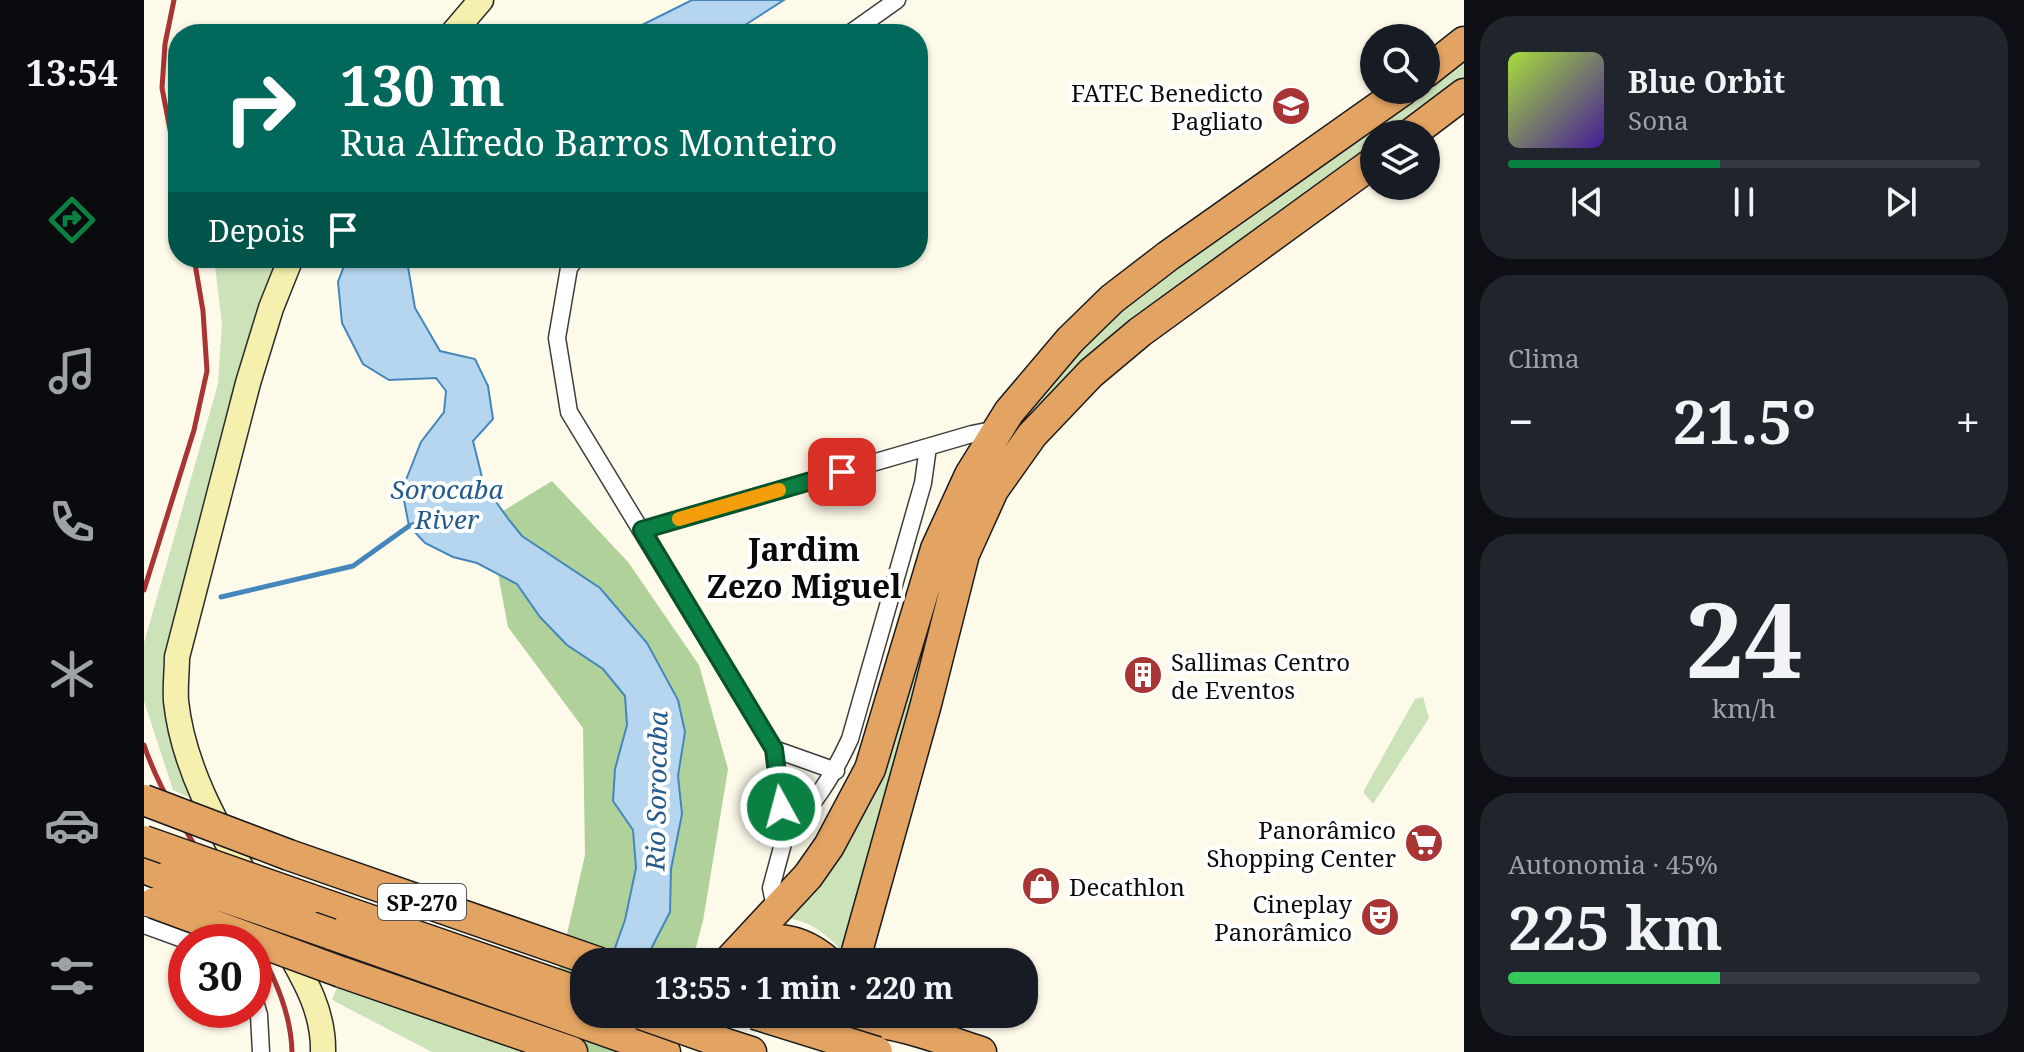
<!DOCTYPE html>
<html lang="pt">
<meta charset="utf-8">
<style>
:root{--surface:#171b24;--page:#20242c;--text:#f1f3f6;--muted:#9ea1a6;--line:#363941;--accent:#0b8043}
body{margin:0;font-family:"Noto Serif",serif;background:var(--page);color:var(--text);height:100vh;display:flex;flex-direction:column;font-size:30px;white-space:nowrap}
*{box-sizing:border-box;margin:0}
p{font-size:26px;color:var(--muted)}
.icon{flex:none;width:44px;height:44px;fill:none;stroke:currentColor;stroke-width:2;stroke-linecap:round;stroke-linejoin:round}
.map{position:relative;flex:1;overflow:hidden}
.drawer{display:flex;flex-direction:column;gap:16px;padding:16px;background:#0d0f14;width:560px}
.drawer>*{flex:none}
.guide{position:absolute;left:24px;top:24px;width:760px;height:244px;border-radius:32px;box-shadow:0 2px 6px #0004;background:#00695c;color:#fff;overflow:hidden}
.buttons{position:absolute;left:1216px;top:24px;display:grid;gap:16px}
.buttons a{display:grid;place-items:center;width:80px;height:80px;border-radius:50%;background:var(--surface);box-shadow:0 2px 6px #0004;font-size:40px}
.speed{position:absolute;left:24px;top:924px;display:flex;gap:16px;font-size:40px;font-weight:700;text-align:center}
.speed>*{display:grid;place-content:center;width:104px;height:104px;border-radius:50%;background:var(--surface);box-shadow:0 2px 6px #0004;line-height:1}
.speed .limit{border:12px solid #d22;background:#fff;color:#111}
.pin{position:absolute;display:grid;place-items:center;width:68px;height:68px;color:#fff;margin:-34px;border-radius:16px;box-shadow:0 4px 12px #0006}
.me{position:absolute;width:88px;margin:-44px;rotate:353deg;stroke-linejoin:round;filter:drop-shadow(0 0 6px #0008)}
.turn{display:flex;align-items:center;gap:28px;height:168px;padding:0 40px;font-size:36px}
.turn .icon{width:104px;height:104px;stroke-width:2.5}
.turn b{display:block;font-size:56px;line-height:68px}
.then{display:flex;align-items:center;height:76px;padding:0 40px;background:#0003;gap:16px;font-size:30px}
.big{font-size:60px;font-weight:700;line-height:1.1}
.drawer .tile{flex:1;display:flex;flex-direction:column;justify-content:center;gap:12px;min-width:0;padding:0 28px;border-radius:32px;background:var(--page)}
.drawer .dial{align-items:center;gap:0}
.dial b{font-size:104px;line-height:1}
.song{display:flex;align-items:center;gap:24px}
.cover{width:96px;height:96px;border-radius:12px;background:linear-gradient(135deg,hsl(80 70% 55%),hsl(260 70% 35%))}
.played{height:8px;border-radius:4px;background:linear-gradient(90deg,var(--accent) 45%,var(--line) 45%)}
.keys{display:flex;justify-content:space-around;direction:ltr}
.heat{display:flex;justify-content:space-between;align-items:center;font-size:44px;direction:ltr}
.charge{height:12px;border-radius:6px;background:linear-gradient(90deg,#34c759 45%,var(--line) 0)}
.trip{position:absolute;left:426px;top:948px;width:468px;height:80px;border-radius:32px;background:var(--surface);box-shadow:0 2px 6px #0004;font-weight:700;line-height:80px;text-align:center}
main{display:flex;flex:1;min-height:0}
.tab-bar{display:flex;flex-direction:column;width:144px;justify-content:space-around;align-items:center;background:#090b0e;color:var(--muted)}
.tab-bar .icon{width:56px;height:56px}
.tab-bar .current{color:var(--accent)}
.tab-bar b{font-size:36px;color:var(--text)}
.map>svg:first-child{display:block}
</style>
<main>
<nav class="tab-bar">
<b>13:54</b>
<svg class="icon current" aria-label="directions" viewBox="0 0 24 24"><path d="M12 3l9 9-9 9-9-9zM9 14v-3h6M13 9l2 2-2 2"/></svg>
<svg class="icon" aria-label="music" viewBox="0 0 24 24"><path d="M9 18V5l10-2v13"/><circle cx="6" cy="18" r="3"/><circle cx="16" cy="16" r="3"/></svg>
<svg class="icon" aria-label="phone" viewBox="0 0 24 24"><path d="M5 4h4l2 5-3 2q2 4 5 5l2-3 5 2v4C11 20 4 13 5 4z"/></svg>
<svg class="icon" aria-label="climate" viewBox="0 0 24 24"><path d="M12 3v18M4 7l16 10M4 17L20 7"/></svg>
<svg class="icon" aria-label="car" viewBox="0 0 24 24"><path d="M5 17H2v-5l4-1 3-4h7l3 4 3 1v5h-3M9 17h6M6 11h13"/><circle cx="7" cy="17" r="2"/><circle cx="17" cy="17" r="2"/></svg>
<svg class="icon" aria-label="filters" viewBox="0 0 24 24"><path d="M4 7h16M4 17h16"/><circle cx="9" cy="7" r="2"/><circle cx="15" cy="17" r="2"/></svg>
</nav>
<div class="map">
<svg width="1320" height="1052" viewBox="0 0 1320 1052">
<rect width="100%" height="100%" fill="#fdfaea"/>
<path fill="#cce2b9" d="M1320,52V85L1256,134H1230V153L870,444L701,954C683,935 667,920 640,918L678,870L798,555L863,429L974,305L1221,131L1274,90H1282V83Z
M70,258H133L124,282L29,651L52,801L29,790L0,701V643L74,384L78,324Z
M1279,697L1285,718L1229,804L1219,792L1271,699Z
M195,982L396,1052H288L188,1000Z"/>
<path fill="#b0d19a" d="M408,481L484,562L555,665L584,769L559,921L548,962H440V1014L525,1052H396L441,855L439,728L364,627L348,542L359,511Z"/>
<path fill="#b5d6ee" stroke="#4587bc" stroke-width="2" d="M548,0H640L587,34H480Z
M203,258H264L263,261L271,308L296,351L331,359L344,386L349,419L329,441L340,485L365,520L378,536L456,588L503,643L534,700L541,732L534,776L538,814L527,869L526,912L507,949L503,962H466L481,920L492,868L489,830L469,801L471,769L483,725L481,696L459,669L423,645L396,617L373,584L333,563L309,557L281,543L265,526L258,490L277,442L300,412L302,391L292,378L245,380L219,364L198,323L194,282Z"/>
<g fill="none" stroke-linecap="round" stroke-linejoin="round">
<path stroke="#4587bc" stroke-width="5" d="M77,597L209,566L265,526L272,524"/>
<defs>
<path id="street" d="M705,34L753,0
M432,258L425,268L413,338L425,412L630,749L641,836L627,888L632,912
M498,530L828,434L853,429
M630,749L692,771
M641,836C671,802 687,780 706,739L779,483L784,447
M0,925L47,942
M110,998L115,1015L117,1052"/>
<path id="secondary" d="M308,34L337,0
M106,883C73,826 39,767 32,701C31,686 33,671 33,657L104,383L127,308L147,258
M142,947C161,980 180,1012 179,1052"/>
<path id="highway" d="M1282,72L1320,42
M1267,134L1320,94
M145,855L453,962
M0,868L23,877
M165,899L440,994
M187,934L521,1052
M603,943C633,935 660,941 684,962
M584,962L664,876L685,846L726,769L792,549L826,475L865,412L926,340L968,299L1024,256L1259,90
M710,962L782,704L820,554L849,490L888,435L947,373L996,332L1230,162
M197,972L428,1052
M690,1033C697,1029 704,1024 713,1022C744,1018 806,1042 837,1052
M579,1043L607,1052"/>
</defs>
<use href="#street" stroke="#3d3d3d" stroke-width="19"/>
<use href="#secondary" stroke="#2c2c2c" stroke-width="27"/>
<use href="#highway" stroke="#1b1b1b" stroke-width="33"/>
<use href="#street" stroke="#fff" stroke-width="16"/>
<use href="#secondary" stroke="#f5f0ad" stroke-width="24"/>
<use href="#highway" stroke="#e3a362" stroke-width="30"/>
<path stroke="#a93434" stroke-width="5" d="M30,0L21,44L18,88L34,171
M0,590L50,430L63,371L59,311L50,258
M0,745C20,804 60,858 92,911C118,953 147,1001 148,1052"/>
<defs>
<path id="highway-bridge" d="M0,800L145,855
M0,841L165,899
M23,877L187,934
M10,903L197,972
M497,1014L579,1043
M611,1014L733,1052"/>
</defs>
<use href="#highway-bridge" stroke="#1b1b1b" stroke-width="33" stroke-linecap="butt"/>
<use href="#highway-bridge" stroke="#e3a362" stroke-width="30"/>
</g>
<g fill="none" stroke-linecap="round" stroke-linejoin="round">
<defs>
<path id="route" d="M637,807L630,749L498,530L698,472"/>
</defs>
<use href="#route" stroke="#07532c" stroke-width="20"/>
<use href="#route" stroke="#0b8043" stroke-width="14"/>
<path stroke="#f59e0b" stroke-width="14" d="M535,519L635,490"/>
</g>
<defs>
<symbol id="university-disc" viewBox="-11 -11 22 22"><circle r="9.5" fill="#a93434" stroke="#fff"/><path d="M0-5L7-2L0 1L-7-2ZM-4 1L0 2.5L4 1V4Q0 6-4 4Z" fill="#fff"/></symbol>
<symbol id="building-disc" viewBox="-11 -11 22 22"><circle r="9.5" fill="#a93434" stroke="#fff"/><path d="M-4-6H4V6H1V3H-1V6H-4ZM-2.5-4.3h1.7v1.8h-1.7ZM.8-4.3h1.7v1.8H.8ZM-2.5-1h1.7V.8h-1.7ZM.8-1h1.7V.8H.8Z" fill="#fff"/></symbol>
<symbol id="supermarket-disc" viewBox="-11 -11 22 22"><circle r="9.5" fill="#a93434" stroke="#fff"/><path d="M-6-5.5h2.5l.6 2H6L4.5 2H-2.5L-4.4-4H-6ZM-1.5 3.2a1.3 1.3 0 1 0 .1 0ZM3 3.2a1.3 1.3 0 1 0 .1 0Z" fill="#fff"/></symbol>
<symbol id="shop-disc" viewBox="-11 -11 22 22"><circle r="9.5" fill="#a93434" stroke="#fff"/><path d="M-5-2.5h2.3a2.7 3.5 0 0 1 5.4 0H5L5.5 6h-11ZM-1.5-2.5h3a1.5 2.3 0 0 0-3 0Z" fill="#fff"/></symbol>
<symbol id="theatre-disc" viewBox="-11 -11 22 22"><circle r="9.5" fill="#a93434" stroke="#fff"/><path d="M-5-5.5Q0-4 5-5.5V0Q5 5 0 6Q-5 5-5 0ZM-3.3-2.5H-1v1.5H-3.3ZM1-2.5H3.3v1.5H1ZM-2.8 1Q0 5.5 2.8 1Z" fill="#fff"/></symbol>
</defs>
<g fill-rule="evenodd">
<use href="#university-disc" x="1125" y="84" width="44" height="44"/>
<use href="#building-disc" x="977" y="653" width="44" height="44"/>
<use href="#supermarket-disc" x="1258" y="821" width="44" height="44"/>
<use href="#shop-disc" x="875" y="864" width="44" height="44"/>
<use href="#theatre-disc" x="1214" y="895" width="44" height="44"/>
</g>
<g text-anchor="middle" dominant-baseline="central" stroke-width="8" stroke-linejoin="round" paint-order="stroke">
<rect fill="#fff" stroke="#545454" stroke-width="2" x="234" y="884" width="88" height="36" rx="6"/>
<g font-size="22" font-weight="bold" fill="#0a0a0a">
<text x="278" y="902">SP-270</text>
</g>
<g font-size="24" fill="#0a0a0a" stroke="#fff" text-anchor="end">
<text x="1119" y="92">FATEC Benedicto<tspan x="1119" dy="28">Pagliato</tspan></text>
<text x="1027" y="661" text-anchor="start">Sallimas Centro<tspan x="1027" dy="28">de Eventos</tspan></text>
<text x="1252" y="829">Panorâmico<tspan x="1252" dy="28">Shopping Center</tspan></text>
<text x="925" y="886" text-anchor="start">Decathlon</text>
<text x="1208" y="903">Cineplay<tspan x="1208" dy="28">Panorâmico</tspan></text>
</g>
<g font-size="26" font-style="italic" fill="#245a8c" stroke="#fff">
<text x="303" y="489">Sorocaba<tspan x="303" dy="30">River</tspan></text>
<text transform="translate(512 791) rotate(-89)">Rio Sorocaba</text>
</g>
<g font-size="32" font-weight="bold" fill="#0a0a0a" stroke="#fff">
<text x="660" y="548">Jardim<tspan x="660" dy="37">Zezo Miguel</tspan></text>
</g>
</g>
</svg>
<div class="buttons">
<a><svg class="icon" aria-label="search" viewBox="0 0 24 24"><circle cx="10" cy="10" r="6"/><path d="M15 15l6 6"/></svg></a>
<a><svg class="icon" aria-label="layers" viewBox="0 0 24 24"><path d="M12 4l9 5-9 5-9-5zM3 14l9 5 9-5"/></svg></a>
</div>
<div class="speed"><div class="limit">30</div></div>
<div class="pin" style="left:698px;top:472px;background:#d93025"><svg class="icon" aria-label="arrive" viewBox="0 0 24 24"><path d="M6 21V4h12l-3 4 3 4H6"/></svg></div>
<svg class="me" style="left:637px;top:807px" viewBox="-20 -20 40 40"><circle r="17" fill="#0b8043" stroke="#fff" stroke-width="3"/><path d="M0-11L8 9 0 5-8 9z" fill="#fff"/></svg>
<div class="trip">13:55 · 1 min · 220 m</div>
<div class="guide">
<div class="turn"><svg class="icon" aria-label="right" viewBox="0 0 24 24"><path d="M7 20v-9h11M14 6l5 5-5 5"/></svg><div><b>130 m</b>Rua Alfredo Barros Monteiro</div></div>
<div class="then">Depois<svg class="icon" aria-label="arrive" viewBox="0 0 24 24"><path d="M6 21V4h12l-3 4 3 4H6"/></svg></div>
</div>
</div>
<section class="drawer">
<div class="tile">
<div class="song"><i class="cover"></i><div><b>Blue Orbit</b><p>Sona</p></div></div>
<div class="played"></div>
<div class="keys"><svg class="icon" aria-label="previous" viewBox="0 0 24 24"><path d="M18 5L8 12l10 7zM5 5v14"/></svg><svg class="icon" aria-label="pause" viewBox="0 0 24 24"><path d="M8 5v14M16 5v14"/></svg><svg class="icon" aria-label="next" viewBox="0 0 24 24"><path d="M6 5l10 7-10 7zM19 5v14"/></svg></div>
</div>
<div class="tile"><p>Clima</p>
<div class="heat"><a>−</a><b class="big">21.5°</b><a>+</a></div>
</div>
<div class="tile dial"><b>24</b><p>km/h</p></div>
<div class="tile"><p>Autonomia · 45%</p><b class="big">225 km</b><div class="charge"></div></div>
</section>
</main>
